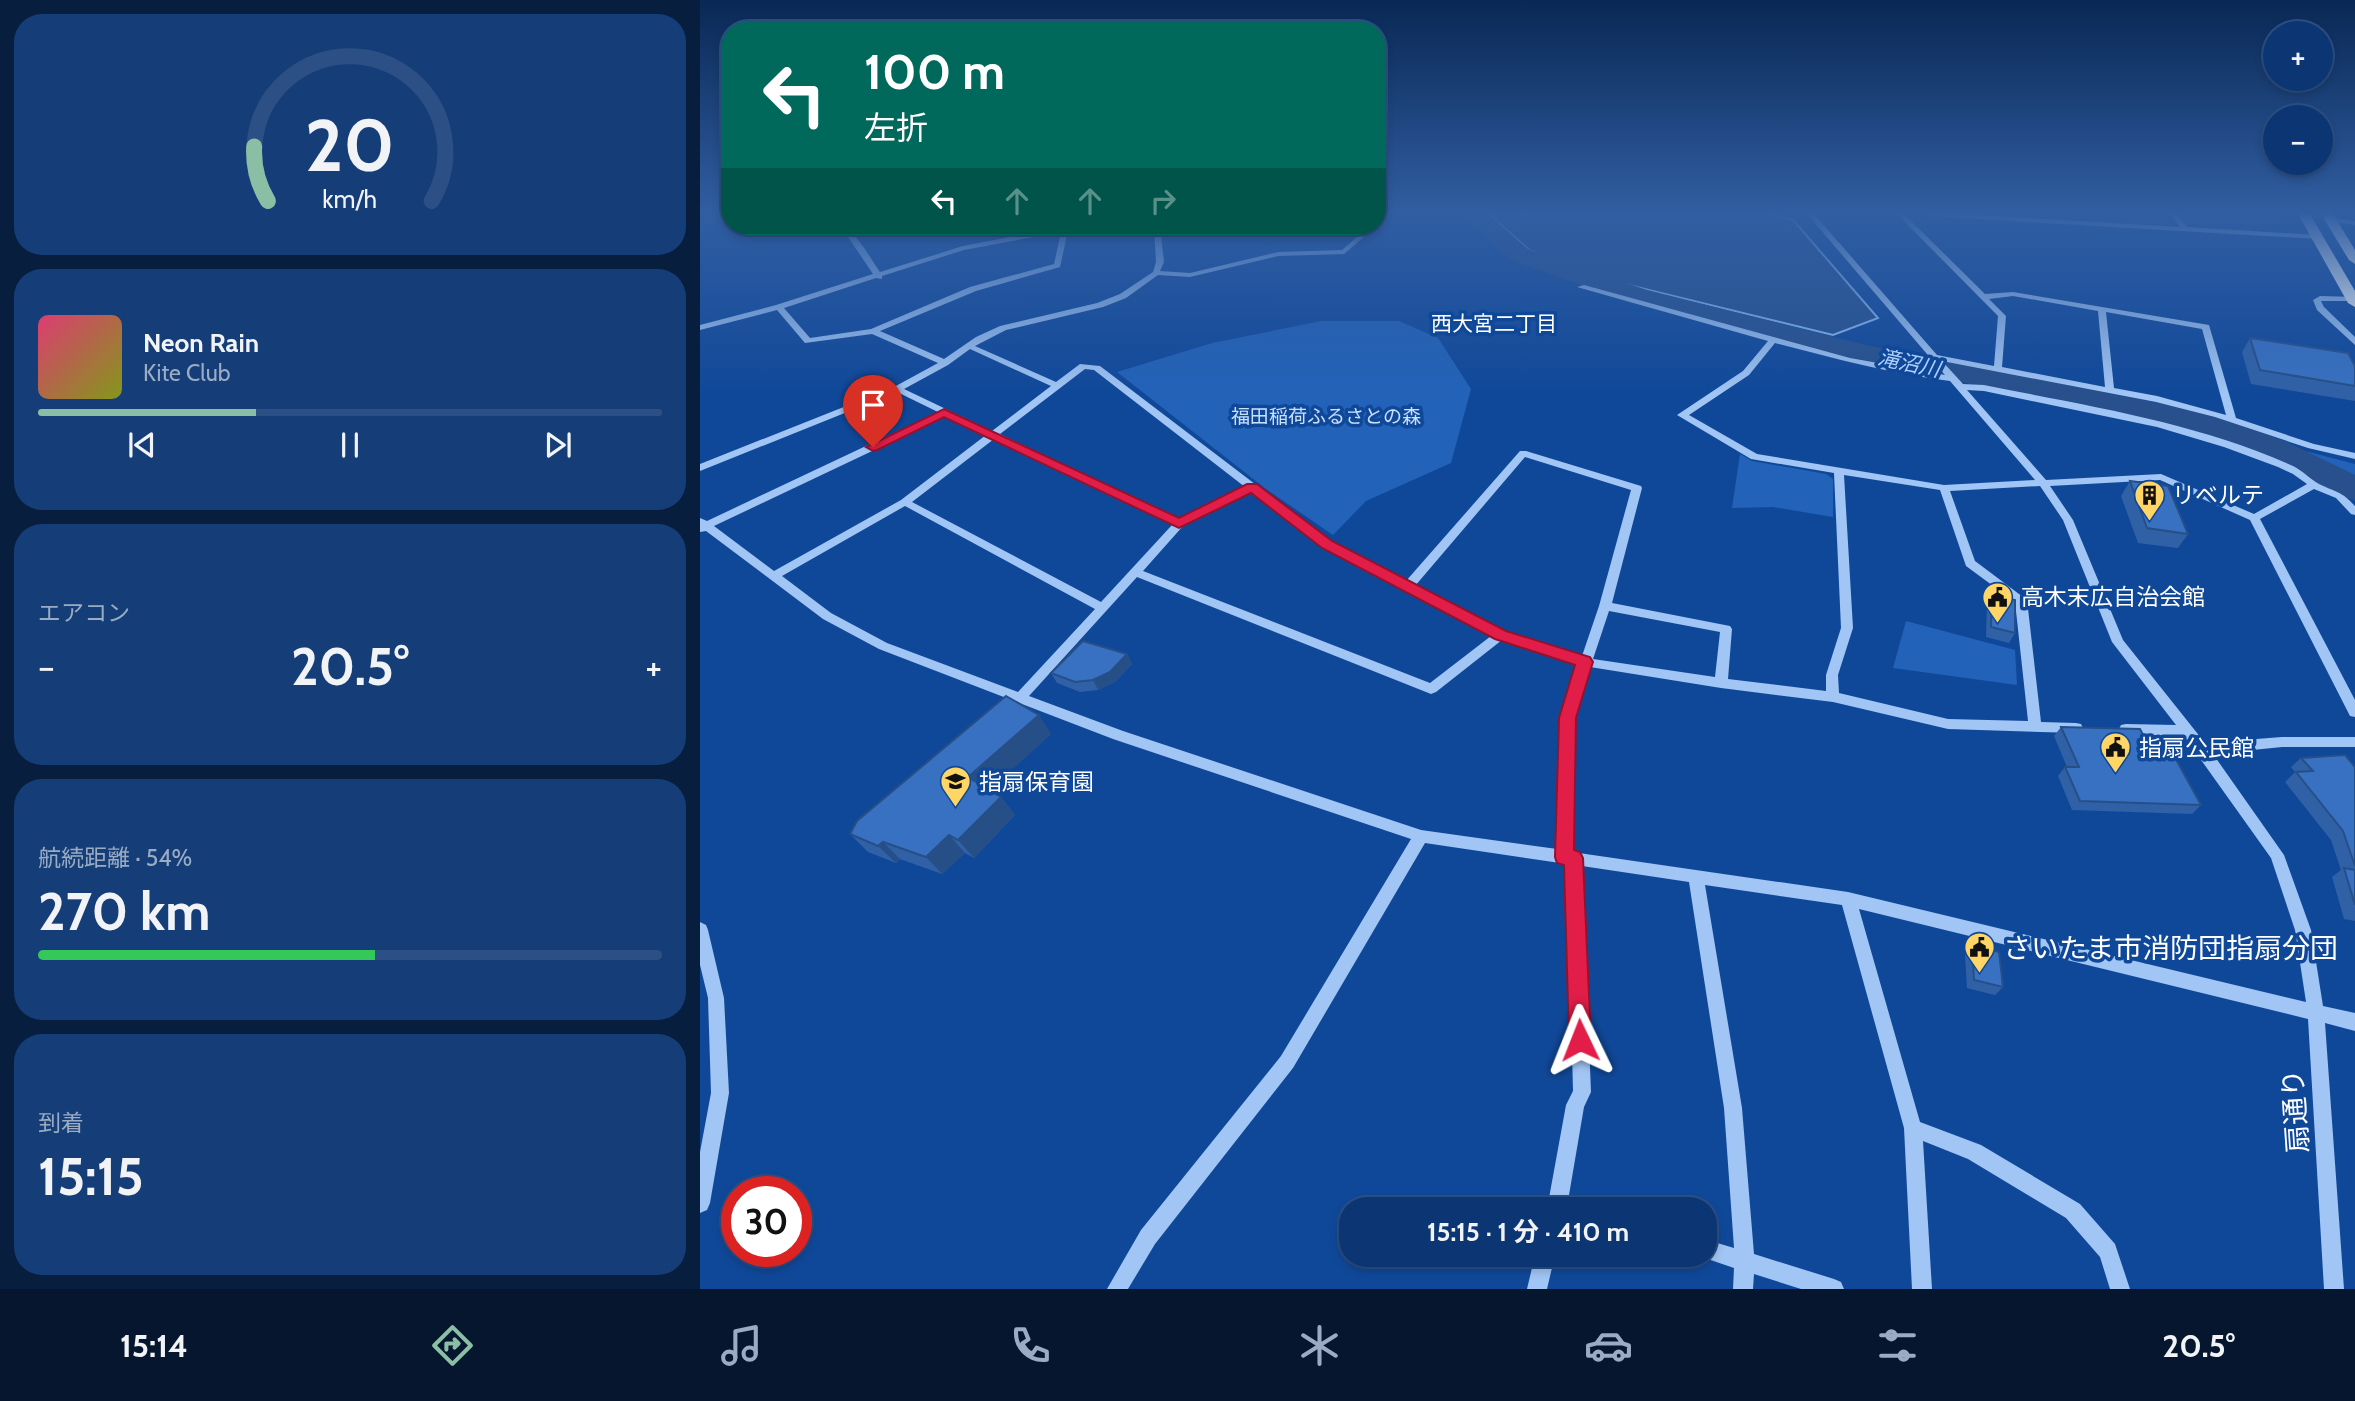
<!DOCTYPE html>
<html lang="ja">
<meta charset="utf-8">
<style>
:root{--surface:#0c3673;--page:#153e78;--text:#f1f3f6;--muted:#9aabc4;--line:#2c5085;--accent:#8abfa5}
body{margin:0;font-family:Cabin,"Noto Sans JP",sans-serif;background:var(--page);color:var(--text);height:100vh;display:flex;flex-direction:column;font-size:26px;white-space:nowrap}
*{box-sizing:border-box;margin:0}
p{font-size:23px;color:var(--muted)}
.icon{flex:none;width:38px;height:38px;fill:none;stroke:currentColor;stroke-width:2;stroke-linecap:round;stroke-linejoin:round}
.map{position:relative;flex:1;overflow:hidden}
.panel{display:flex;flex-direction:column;gap:14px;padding:14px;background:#071e3f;width:700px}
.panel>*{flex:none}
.banner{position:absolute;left:21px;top:21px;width:665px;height:214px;border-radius:28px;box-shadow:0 4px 10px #0003,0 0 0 2px var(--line);background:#00695c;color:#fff;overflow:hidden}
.fabs{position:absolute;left:1563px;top:21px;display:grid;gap:14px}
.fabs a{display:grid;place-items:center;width:70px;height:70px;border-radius:50%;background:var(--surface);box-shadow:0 4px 10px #0003,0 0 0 2px var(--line);font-size:35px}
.speed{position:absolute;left:21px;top:1176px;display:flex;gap:14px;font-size:35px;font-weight:700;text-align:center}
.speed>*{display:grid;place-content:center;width:91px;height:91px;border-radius:50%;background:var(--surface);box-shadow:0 4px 10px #0003,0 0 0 2px var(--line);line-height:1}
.speed .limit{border:10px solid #d22;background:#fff;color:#111}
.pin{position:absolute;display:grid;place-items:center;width:60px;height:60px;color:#fff;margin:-72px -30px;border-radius:50% 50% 50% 0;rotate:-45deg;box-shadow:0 0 7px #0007}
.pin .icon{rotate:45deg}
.me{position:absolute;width:77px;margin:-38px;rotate:358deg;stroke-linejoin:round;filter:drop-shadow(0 0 5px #0008)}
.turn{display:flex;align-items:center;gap:24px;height:147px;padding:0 28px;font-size:32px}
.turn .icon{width:91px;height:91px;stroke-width:2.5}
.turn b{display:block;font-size:49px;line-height:60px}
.lanes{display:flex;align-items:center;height:66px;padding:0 28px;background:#0003;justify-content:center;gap:35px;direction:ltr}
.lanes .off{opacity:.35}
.big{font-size:52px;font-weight:700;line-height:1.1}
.panel .tile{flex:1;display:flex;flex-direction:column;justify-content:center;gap:10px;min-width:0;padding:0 24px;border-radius:28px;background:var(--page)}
.panel .dial{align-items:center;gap:0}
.dial svg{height:182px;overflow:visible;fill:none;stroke:var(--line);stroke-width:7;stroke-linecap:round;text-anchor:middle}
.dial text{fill:var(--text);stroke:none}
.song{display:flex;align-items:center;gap:21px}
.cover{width:84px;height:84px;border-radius:10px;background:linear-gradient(135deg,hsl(340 70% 55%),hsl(70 70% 35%))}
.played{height:7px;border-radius:4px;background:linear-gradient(90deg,var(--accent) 35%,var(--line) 35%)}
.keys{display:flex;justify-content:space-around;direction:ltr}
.heat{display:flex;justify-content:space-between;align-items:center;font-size:38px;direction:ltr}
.charge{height:10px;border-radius:5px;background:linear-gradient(90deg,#34c759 54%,var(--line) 0)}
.trip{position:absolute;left:639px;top:1197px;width:378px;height:70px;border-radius:28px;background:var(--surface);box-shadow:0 4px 10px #0003,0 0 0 2px var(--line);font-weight:700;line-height:70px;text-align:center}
.menu{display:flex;height:112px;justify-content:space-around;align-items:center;background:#05162e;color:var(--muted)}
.menu .icon{width:49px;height:49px}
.menu .on{color:var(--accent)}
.menu b{font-size:32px;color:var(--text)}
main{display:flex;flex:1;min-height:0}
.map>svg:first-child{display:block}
</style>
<main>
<section class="panel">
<div class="tile dial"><svg viewBox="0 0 100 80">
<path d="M14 69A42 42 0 1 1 86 69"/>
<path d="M14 69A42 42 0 0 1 8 45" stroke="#8abfa5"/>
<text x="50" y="56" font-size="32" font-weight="700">20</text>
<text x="50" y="72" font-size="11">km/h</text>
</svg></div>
<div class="tile">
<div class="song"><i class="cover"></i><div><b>Neon Rain</b><p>Kite Club</p></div></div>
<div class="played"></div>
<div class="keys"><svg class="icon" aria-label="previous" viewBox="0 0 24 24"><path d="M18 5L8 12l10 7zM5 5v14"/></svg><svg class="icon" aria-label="pause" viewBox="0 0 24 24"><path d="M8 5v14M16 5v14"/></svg><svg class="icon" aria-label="next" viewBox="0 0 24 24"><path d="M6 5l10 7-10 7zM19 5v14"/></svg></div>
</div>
<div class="tile"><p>エアコン</p>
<div class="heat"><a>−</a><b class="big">20.5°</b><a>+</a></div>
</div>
<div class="tile"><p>航続距離 · 54%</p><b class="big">270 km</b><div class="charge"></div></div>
<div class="tile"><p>到着</p><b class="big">15:15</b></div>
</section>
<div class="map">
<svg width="1655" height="1289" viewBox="0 0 1655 1289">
<rect width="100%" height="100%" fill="#104899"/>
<path fill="#2262b8" d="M621,321H699L738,338L771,389L751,463L666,501L633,535L566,489L417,372L512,343Z
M1586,446L1655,464V481Z
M1040,454L1052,461L1126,474L1133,479V517L1073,507L1032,508Z
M1206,621L1315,650L1317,685L1193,668Z"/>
<path fill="#27508c" stroke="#93bff8" stroke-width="2" d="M789,214H1071L1093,220L1178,318L1133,335L892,276L829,250Z"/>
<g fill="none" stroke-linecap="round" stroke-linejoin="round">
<path fill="#27508c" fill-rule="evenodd" d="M762,214H788L828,249L947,290L1166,345L1474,406L1524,419L1585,441L1655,475V500L1643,497L1561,455L1500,433L1460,422L1166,363L927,302L810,259Z"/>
<path fill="#a1c5f4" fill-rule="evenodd" d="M1107,214H1114L1237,355L1294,366L1298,316L1197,214H1204L1285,294L1313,292L1509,325L1536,418L1614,444L1655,453V459L1608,448L1515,417L1456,402L1242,361L1263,384L1284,385C1388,406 1496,422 1593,466C1603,471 1610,479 1619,484C1637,493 1640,490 1655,506V515L1651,514L1636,498L1614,489L1560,519L1655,700V717L1650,716L1550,520L1460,480L1350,486L1373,520L1423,640L1505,743L1582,737H1655V747H1582L1513,754L1584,855L1611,930L1623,1006L1655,1013V1031L1625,1023L1644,1289H1624L1608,1019L1159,909L1220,1122L1281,1145L1380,1204L1415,1244L1430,1289H1410L1400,1257L1366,1218L1268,1159L1223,1141L1232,1289H1212L1204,1128L1142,905L1005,885L1042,1108L1054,1254L1134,1279L1141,1282L1144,1289H1101L1054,1274L1053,1289H1033L1034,1268L996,1255H1004V1239L1034,1248L1024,1108L989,882L882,866L891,1092L884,1107L869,1195L889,1202L892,1209H847L866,1105L873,1091L867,864L725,843L593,1068L455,1244L428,1289H407L441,1230L581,1056L711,839L413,739L179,649L123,619L6,531L0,532V518L7,521L238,412L197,392L0,471V464L194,387L238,363L172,334L105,343L77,310L0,330V325L76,305L173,274L148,237L135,226C155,226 169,257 180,272L263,246L369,226L360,267L276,291L180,331L244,359L276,337L300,326L397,303L420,294L453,272L456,262L454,226H460L464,262L460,271L490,273L578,252L642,250L665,230L655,226L672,228V230L644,254L578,256L490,277L458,275L426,298L403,307L306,330L275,346L356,382L380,364L400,366L631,542L706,581L820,451H826L941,486L942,488L912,603L1030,626L1032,629L1028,679L1126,691V675L1141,628L1134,473L1051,459L977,415L1043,371L1068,341L877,287L884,285L1150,358L1245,375ZM361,232L354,264L270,287L171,329L110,338L84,308L176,278L182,279V276L264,250ZM1313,296L1398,311L1405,387L1302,367L1306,316L1289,299ZM1406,312L1502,329L1526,415L1457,396L1414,388ZM1075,343C1133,358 1191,374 1250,381L1335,480L1244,485L1057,454L989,415L1049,375ZM270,349L351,386L292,431L204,389L248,365ZM385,369L394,370L545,487L479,520L300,434ZM1267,390L1284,391L1457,427L1524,447L1578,467L1593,474L1607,484L1554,514L1461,474L1346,480ZM246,416L286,435L201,500L74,571L14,526ZM294,439L472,525L401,602L212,502ZM825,457L931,490L899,606L882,656L804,632L715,586ZM1144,475L1240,490L1266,566L1315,602L1328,721L1248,719L1139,693L1138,675L1153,628ZM1340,486L1363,520L1412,642L1476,725L1426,724L1421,725L1419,729L1421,733L1426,734L1484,736L1571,858L1595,930L1606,1002L1148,892L872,852L874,718L890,667L1021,688L1133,702L1248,729L1376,733L1381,732L1383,728L1381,724L1376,723L1341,722L1327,600L1275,561L1250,491ZM551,492L623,548L791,636L730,683L443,571L483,526ZM205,506L395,609L318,692L187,643L131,613L82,576ZM437,577L731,694L736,692L802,640L879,665L860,718L857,849L721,830L423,731L329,696ZM909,611L1020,632L1015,677L893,659Z
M1225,214H1262L1480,227L1470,214H1477L1487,227L1618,235L1622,237L1618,239L1228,216Z
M1631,218L1655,221V225L1629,221V219Z
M1620,296L1655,297V301H1621L1624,307L1655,337V345L1617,310L1613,300Z
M0,922L6,925L8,930L24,998L29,1093L10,1203L7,1210L0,1213V1152L11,1093L8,998L0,965Z
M835,1255H855L847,1289H827Z"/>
<path fill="#fff" fill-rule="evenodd" d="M1598,214H1610L1655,291V307L1648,303Z
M1621,214H1633L1655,250V264L1649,260Z"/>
</g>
<path fill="#3061a6" d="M1550,338L1655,366V401L1551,384L1542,352Z
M1430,481L1488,534L1478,548L1438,543L1421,496Z
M1292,595L1315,633L1309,643L1286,637L1287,605Z
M427,654L432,664L415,682L398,690L380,692L357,683L351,673Z
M1361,727L1447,742L1501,805L1492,814L1372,810L1358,776L1365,767H1367L1354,736Z
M351,734L289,790L301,797L315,815L274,858L265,853L242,874L200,859L196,863L168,852L150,834Z
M1601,758L1655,767V921L1644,919L1632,877L1641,870L1631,840L1585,782L1595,772L1591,767Z
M1272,946L1303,987L1295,995L1267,988L1265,954Z"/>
<path fill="#274f87" d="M427,654L432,664L415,682L398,690L393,680Z
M339,715L351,734L283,796L268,777Z
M301,797L315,815L274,858L258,840Z
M249,835L265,853L242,874L226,857Z
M183,842L200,859L196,863L178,846Z"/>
<path fill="#3871c1" stroke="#274f87" stroke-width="2" d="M1550,338L1648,353L1655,366V386L1560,370Z
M1430,481L1468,486L1488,534L1447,528Z
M1292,595L1315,600V633L1291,627Z
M383,641L427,654L410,672L393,680L375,682L351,673Z
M306,696L339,715L268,777L301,797L258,840L249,835L226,857L183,842L178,846L150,834L157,821Z
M1361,727L1440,729L1447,742L1467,743L1501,805L1380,801L1365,767H1379Z
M1645,755L1655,767V866L1643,831L1596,772L1613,771L1601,758Z
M1644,868L1655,870V905Z
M1272,946L1299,952L1303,987L1274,980Z"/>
<linearGradient id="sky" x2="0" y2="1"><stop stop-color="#092854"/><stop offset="0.54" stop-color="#315ea2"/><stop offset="1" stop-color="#315ea2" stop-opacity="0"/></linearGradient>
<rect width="1655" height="394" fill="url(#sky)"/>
<path fill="#e11d48" stroke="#92132f" stroke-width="2" d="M244,409L479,518L547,484H557L632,541L806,631L890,657L893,662L876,718L874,850L880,852L883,858L891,1040L888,1048L880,1051L872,1048L869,1040L864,865L857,863L855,857L859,718L875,665L795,639L622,548L551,493L479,528L244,417L177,450L173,451L166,447Z"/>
<defs>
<symbol id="building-pin" viewBox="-11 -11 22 30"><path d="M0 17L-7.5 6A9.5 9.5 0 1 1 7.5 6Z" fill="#ffd665" stroke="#104899"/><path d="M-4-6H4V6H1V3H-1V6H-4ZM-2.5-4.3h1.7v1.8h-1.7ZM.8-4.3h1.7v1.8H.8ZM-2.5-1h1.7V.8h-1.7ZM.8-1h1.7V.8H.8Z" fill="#111"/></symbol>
<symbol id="civic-pin" viewBox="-11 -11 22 30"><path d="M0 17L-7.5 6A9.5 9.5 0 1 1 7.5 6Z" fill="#ffd665" stroke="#104899"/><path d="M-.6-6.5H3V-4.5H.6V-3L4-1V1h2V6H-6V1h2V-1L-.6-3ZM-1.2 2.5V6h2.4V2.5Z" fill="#111"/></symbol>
<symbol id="school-pin" viewBox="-11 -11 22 30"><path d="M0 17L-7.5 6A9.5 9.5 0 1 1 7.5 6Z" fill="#ffd665" stroke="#104899"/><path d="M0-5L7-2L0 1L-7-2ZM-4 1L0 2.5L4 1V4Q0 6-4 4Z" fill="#111"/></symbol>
</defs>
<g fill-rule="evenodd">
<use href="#building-pin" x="1432" y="478" width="35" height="47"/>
<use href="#civic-pin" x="1280" y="580" width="35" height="47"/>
<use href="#civic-pin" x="1398" y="730" width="35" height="47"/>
<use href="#school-pin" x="238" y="764" width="35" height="47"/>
<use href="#civic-pin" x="1262" y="930" width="35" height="47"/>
</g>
<g text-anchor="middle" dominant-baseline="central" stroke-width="7" stroke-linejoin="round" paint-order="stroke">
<g font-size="19" fill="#c9e0fe" stroke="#104899">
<text x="626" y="416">福田稲荷ふるさとの森</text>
</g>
<g font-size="21" fill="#fff" stroke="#104899">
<text x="794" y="323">西大宮二丁目</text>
</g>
<g font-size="21" font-style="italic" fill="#aecffb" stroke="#104899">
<text transform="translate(1209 363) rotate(12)">滝沼川</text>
</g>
<g font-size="23" fill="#fff" stroke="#104899" text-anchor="start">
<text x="1472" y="495">リベルテ</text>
<text x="1321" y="597">高木末広自治会館</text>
<text x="1439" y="748">指扇公民館</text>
<text x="279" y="782">指扇保育園</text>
</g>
<g font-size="28" fill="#fff" stroke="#104899" text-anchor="start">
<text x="1303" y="948">さいたま市消防団指扇分団</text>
</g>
<g font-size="28" fill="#fff" stroke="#104899">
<text transform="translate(1595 1111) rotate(-94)">扇通り</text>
</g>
</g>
</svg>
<div class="fabs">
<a>+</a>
<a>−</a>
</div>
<div class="speed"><div class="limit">30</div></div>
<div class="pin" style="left:173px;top:447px;background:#d93025"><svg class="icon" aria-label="arrive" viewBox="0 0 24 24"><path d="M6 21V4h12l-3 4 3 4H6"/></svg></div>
<svg class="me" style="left:880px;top:1040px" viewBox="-20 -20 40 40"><path d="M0-17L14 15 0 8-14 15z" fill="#e11d48" stroke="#fff" stroke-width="4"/></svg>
<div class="trip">15:15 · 1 分 · 410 m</div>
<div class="banner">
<div class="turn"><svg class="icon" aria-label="left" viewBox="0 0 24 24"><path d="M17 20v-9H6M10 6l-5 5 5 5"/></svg><div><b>100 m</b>左折</div></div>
<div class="lanes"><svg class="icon" aria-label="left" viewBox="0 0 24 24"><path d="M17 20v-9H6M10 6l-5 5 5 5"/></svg><svg class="icon off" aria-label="ahead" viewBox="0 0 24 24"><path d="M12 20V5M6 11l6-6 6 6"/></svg><svg class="icon off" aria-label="ahead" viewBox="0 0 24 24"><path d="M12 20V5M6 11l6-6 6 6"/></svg><svg class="icon off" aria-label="right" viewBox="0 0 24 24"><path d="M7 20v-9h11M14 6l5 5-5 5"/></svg></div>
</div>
</div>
</main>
<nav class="menu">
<b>15:14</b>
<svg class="icon on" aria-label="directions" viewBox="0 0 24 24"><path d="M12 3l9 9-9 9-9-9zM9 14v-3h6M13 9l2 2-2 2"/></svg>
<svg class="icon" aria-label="music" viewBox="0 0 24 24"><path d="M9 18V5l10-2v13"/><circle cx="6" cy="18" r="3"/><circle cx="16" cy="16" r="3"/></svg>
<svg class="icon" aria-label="phone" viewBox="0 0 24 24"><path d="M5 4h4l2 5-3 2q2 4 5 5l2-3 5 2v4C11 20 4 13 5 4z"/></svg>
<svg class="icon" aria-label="climate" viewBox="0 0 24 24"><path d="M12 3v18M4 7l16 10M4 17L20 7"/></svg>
<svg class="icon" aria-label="car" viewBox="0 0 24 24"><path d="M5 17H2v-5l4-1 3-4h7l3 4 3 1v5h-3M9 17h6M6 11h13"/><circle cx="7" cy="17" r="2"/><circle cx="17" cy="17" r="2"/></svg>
<svg class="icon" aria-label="filters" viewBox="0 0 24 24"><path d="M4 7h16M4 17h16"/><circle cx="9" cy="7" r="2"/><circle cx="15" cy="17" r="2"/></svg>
<b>20.5°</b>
</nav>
